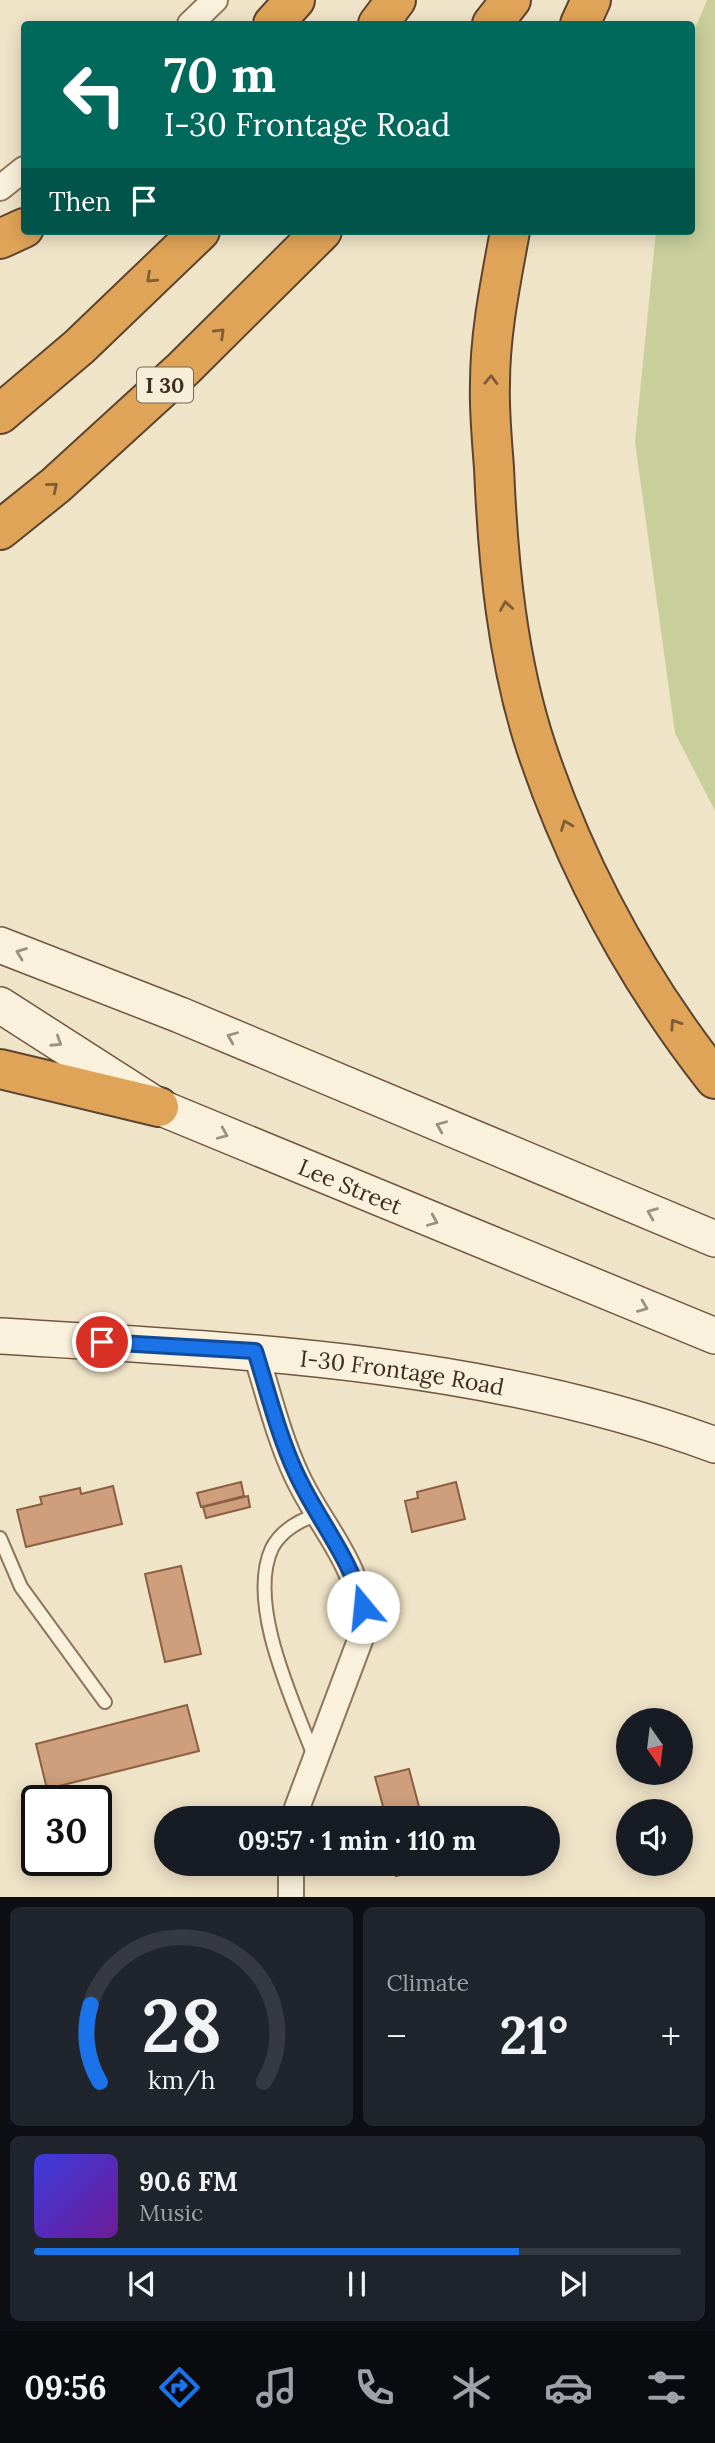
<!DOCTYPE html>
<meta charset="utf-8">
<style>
:root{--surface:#171b24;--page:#20242c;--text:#f1f3f6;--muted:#9ea1a6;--line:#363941;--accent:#1a73e8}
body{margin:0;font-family:Lora,serif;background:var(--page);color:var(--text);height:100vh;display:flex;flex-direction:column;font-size:26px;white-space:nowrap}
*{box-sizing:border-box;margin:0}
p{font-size:23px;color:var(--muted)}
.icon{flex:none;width:38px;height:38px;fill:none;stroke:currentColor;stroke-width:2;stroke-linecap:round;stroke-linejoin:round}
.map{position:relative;height:1897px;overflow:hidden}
.side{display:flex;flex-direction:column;gap:10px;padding:10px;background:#0d0f14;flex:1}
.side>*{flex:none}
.top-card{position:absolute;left:21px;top:21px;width:674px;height:214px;border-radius:7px;box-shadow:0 4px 18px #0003;background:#00695c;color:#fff;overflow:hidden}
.needle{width:46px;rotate:166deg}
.buttons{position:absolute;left:616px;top:1708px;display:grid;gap:14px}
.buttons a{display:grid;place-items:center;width:77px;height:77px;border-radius:50%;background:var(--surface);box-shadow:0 4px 18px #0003;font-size:35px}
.speed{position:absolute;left:21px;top:1785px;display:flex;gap:14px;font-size:35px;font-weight:700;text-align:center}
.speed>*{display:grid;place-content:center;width:91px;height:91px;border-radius:50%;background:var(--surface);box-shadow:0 4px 18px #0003;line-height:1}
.speed .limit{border:4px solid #111;border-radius:10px;background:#fff;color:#111}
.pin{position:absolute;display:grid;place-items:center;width:60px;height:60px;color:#fff;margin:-30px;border:4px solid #fff;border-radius:50%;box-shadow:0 2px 7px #0007}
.me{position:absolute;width:77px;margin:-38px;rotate:343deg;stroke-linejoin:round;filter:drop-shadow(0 0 5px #0008)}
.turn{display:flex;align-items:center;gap:24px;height:147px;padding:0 28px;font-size:32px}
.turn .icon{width:91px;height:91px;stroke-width:2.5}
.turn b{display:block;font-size:49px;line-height:60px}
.then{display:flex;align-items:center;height:66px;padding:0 28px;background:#0003;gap:14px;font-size:26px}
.big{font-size:52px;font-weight:700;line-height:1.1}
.side .card{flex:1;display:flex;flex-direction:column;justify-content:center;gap:10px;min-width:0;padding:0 24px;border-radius:10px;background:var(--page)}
.side .dial{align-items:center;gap:0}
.dial svg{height:182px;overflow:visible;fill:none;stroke:var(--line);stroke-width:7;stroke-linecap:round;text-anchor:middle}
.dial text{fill:var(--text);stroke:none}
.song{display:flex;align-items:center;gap:21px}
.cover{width:84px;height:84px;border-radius:10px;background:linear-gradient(135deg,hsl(240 70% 55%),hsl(280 70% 35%))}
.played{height:7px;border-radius:4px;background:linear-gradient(90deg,var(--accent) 75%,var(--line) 75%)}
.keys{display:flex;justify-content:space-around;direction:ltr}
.heat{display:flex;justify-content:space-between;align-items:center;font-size:38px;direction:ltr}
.side .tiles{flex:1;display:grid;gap:10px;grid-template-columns:1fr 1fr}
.card:last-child{grid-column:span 2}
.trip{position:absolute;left:154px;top:1806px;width:406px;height:70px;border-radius:35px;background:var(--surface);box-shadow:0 4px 18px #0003;font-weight:700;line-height:70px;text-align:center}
.tabs{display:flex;height:112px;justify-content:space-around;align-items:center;background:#090b0e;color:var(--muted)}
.tabs .icon{width:49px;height:49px}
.tabs .active{color:var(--accent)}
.tabs b{font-size:32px;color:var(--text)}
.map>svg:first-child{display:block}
</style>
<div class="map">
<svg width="715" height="1897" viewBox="0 0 715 1897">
<rect width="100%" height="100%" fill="#f0e4c8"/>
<path fill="#c9cf9b" d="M707,0H715V811L675,733L635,442L656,231H691V38Z"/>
<path fill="#cf9f7d" stroke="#8d5f41" stroke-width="2" d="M241,1482L244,1496L201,1507L197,1493Z
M456,1482L465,1519L412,1532L405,1501L418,1498L417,1492Z
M113,1486L122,1524L26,1547L17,1510L42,1504L40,1497L80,1488L81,1494Z
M248,1496L250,1507L206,1518L203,1507Z
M181,1566L201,1654L165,1662L145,1574Z
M187,1705L199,1751L47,1789L36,1744Z
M409,1769L422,1818H361L360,1815L384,1810L375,1777Z
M393,1864H433L434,1867L396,1876Z"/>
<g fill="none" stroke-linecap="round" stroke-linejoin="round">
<defs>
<path id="lane" d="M0,1538L21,1587L105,1702
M314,1756C294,1703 246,1604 272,1548C282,1529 300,1520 319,1514"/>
<path id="street" d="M190,24L215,0
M0,188L24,169
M255,1351C268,1392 278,1435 296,1474C323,1533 365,1566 362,1635L297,1808L296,1818
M291,1864V1897"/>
<g id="secondary">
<path d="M0,945L180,1015L715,1239"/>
<path id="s1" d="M0,1005L159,1107L715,1336"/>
<path id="s2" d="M0,1336C239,1350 488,1361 715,1445"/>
</g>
<path id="highway" d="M273,24L295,0
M378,24L396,0
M492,24L511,0
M580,24L591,0
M510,231C501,281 490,332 490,383C489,411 492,440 494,468C498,562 507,660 537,750C577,869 638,981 715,1079
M0,239L24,228
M0,414L79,347L200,231
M0,530L56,485L183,369L322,231
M0,1069L159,1107"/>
</defs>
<use href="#lane" stroke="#8d765c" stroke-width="16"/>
<use href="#street" stroke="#8d765c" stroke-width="28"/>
<use href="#secondary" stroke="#6f573f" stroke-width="38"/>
<use href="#highway" stroke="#5b4430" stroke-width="42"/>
<use href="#lane" stroke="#faf1dc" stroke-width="12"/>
<use href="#street" stroke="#faf1dc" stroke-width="24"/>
<use href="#secondary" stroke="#faf1dc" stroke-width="35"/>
<use href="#highway" stroke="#e0a458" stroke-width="38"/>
</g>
<defs><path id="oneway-chevron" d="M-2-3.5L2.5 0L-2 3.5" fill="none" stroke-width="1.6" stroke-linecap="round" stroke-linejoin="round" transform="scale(1.75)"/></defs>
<g stroke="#7e5d36">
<use href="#oneway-chevron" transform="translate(151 278) rotate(137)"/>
<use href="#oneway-chevron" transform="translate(220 333) rotate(-44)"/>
<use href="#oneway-chevron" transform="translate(491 380) rotate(-88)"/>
<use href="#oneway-chevron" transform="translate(53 487) rotate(-40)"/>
<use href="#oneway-chevron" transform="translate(506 606) rotate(-99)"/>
<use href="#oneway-chevron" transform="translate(566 825) rotate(-111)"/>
<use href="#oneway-chevron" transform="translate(675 1024) rotate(-123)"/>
</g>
<g stroke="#9c907e">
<use href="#oneway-chevron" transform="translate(21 953) rotate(-159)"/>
<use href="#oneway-chevron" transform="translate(232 1037) rotate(-157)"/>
<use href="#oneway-chevron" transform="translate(57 1042) rotate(33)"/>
<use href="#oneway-chevron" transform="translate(441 1126) rotate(-157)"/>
<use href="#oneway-chevron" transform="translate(223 1134) rotate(23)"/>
<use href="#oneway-chevron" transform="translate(652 1213) rotate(-158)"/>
<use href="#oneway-chevron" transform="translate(433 1221) rotate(23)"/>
<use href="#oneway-chevron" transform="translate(643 1307) rotate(22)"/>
</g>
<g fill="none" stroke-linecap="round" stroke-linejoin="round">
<defs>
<path id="route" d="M102,1342L255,1351C268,1392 278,1434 296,1473C317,1519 351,1558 363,1607"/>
</defs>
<use href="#route" stroke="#114b97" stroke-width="18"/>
<use href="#route" stroke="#1a73e8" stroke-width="12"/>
</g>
<g text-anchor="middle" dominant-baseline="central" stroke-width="7" stroke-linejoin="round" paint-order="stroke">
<rect fill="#f7eed8" stroke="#756857" stroke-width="2" x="137" y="367.5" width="56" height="35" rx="5"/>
<g font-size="21" font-weight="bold" fill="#3d2e20">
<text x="165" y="385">I 30</text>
</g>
<g font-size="23" fill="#3d2e20" stroke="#f7eed8">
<text stroke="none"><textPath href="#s1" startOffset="396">Lee Street</textPath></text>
<text stroke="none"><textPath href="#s2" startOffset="404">I-30 Frontage Road</textPath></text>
</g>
</g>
</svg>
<div class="buttons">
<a><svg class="needle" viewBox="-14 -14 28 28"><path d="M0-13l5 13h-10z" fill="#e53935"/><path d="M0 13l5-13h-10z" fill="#9ea1a6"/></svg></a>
<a><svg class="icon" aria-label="sound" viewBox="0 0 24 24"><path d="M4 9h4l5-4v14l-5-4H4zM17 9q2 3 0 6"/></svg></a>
</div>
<div class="speed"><div class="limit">30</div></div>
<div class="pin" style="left:102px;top:1342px;background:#d93025"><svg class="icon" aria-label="arrive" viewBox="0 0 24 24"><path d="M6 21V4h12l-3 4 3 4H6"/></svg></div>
<svg class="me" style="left:363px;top:1607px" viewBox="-20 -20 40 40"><circle r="19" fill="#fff"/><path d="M0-13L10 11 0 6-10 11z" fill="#1a73e8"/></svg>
<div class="trip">09:57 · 1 min · 110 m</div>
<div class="top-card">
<div class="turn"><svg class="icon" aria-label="left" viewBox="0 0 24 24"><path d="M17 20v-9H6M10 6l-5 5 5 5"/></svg><div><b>70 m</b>I-30 Frontage Road</div></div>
<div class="then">Then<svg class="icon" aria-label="arrive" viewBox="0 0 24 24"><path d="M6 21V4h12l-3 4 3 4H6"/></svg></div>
</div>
</div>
<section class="side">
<div class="tiles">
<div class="card dial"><svg viewBox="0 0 100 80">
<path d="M14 69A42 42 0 1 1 86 69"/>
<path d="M14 69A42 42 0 0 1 10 35" stroke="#1a73e8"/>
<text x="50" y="56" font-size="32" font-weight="700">28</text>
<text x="50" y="72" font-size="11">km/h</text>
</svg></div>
<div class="card"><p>Climate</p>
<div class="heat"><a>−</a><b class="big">21°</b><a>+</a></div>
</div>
<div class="card">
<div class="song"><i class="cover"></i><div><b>90.6 FM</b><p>Music</p></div></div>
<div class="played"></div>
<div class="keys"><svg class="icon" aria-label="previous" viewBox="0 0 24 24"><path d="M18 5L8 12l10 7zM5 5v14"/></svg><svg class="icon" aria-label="pause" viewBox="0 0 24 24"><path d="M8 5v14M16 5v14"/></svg><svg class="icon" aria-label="next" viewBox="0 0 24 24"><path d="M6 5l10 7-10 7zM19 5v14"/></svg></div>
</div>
</div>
</section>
<nav class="tabs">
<b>09:56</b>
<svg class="icon active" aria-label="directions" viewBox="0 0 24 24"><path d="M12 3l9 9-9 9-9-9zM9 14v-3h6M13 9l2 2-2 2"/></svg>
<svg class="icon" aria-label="music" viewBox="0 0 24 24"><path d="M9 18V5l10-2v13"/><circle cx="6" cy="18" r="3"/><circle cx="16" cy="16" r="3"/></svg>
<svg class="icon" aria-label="phone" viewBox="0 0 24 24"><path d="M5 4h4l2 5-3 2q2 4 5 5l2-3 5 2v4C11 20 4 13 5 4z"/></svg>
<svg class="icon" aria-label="climate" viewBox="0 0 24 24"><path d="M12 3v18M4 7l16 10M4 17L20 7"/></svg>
<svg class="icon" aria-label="car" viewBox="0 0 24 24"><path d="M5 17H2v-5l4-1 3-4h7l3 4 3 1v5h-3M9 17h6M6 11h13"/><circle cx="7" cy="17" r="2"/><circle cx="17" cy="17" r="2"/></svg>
<svg class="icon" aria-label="filters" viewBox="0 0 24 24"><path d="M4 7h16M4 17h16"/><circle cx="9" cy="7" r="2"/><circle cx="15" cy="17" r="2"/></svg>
</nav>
